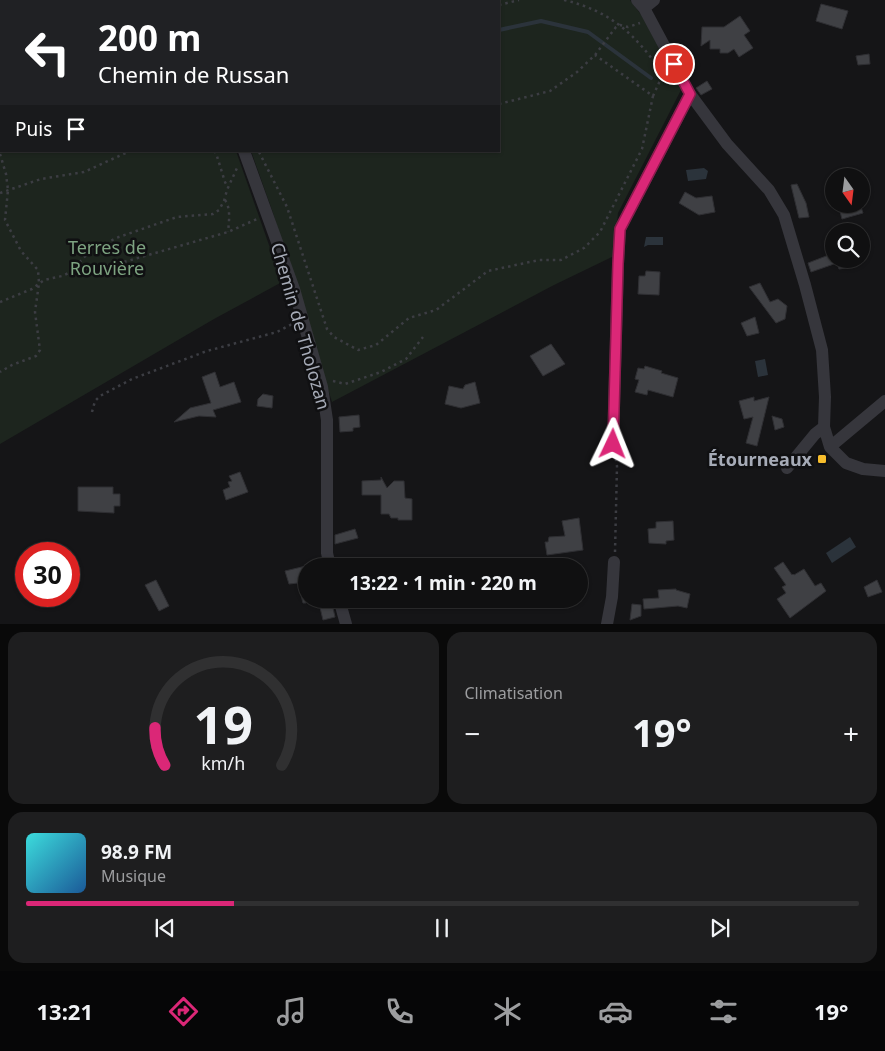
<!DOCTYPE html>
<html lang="fr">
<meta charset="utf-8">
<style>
:root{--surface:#101011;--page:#1e1e1f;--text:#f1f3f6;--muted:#9c9d9f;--line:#303031;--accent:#db2777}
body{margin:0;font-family:"Noto Sans",sans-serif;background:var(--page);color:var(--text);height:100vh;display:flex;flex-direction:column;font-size:19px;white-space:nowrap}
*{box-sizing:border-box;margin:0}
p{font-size:16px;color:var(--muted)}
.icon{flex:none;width:28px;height:28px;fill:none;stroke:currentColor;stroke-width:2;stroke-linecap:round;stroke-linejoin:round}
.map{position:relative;height:624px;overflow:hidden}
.panel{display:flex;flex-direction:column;gap:8px;padding:8px;background:#090909;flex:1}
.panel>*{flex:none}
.banner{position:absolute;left:0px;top:0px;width:500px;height:152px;box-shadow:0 1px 4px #0004,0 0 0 1px var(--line);background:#202124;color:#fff;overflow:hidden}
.needle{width:32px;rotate:166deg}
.tools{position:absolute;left:825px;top:168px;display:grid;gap:10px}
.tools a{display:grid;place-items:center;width:45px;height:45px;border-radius:50%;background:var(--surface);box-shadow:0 1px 4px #0004,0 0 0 1px var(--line);font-size:25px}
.speed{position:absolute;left:15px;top:542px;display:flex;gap:10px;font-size:25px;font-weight:700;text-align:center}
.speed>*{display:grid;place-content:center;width:65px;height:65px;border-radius:50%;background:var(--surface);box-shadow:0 1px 4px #0004,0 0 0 1px var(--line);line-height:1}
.speed .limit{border:8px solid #d22;background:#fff;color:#111}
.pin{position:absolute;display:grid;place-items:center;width:42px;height:42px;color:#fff;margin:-21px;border:2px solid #fff;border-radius:50%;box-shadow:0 1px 5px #0007}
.me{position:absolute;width:55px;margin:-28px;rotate:2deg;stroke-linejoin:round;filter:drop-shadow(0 0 4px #0008)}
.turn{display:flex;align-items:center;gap:18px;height:105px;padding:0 15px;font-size:22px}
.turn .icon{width:65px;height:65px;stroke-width:2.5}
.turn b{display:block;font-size:35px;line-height:42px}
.then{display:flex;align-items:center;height:48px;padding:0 15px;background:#0003;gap:10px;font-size:19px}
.big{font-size:38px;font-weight:700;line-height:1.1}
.panel .widget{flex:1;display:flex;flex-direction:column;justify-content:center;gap:8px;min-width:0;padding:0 18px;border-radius:15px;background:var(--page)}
.panel .dial{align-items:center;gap:0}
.dial svg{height:130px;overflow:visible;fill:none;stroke:var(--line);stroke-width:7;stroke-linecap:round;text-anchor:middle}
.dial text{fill:var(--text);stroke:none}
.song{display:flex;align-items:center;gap:15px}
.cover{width:60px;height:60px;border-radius:8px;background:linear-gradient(135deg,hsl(180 70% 55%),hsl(210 70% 35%))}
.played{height:5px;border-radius:2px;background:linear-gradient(90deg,var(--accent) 25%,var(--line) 25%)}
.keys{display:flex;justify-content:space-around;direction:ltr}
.heat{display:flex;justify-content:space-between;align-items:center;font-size:28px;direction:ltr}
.panel .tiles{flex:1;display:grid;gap:8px;grid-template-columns:1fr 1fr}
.widget:last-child{grid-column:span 2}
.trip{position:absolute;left:298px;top:558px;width:290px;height:50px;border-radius:25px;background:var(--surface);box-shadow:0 1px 4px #0004,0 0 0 1px var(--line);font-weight:700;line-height:50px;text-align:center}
.tab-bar{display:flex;height:80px;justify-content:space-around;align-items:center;background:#060607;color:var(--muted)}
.tab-bar .icon{width:35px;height:35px}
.tab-bar .active{color:var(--accent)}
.tab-bar b{font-size:22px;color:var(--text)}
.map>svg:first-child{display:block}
</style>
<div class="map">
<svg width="885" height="624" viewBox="0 0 885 624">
<rect width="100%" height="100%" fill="#151517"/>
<path fill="#1d251e" d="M0,0L118,1H1V151H236L282,282L214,319L0,444Z
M402,0H630L642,16L681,90L618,213L614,256L554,285L332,402L273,213L251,151H499V1H401Z"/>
<path fill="#2b333b" d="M704,168L708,171L706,179L688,181L686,170Z
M646,237H663V245H648L644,247Z
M765,359L768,375L758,377L755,361Z
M850,537L856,547L832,563L826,553Z"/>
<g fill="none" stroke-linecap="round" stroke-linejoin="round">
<path stroke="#2b333b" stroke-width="4" d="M499,30L541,21L588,32L651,78
M0,34H1"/>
</g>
<path fill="#3f4044" stroke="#2f2f33" d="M821,4L848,11L842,29L816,21Z
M740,16L750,31L744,35L753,48L739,57L734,49L728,53H720V49H710V40L701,46L702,27H724Z
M869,54L870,64L858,65L856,56Z
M707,81L712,89L701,95L696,88Z
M797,184L806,203L809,217L799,218L791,185Z
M685,192L696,198L712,196L715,212L699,215L679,203Z
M838,204H860L863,213L842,219Z
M834,253V264L811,272L808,263Z
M836,259H851L853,267L839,269Z
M646,271L660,272L659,295L638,294L639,276H645Z
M760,283L770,302L778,299L787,306L785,319L776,323L749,287Z
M755,317L759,333L747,336L741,323Z
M551,344L565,364L543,376L530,356Z
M645,366L662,371L661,373L678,378L673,397L648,390L647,395L635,392L639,380L635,379L638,368L644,369Z
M215,372L220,387L234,382L241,402L213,410L216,417L199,416L174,422L190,408L211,403L202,377Z
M475,382L480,403L461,408L445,404L449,386L463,389L465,385Z
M263,394L273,396L272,408L257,406L258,399Z
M754,397V401L769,397L757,446L746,443L753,417L744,419L739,401Z
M359,415L360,427L353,428V431L340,432L339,417Z
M772,416L782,419L784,427L775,430Z
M240,472L248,492L226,500L223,490L230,487L228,482L232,481L229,476Z
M381,477L387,488L394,481H404L405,498L412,499V520H398V518H391L389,514H381V495H362V481L381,480Z
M78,487H113V494H120V506H114V513L78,511Z
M579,518L583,550L547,555L545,542H548L549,537L565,536L562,521Z
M673,521L674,540L666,541V544L649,543L648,529L656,528V522Z
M355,529L358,538L335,544V535Z
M783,562L792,575L793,574L794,575L804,569L815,586L821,583L826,591L790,618L777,599L786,593L782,587L786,585L774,568Z
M306,566V603H303L298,583L289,584L285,571Z
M156,580L169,606L159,611L145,585Z
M877,580L882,592L868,597L864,587Z
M676,589V590L690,594L687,608L678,606L644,609L643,599L659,598L658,590Z
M318,599H331L335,617L323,620Z
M632,604L641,605V616L630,620Z"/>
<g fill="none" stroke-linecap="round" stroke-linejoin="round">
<path stroke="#3c3d43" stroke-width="2.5" stroke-dasharray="2.5 4" stroke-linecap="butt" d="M564,0C611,11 636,35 663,74L666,75
M499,5L519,0
M0,20L1,21
M0,59H1
M653,96L663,74
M499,104L550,91L577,72L595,55L616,27L620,25L628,27L640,23
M214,151L216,153L225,182L228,188
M259,152L287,207L327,329L334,337L358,350L376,345L409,318L436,310L488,271L539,260H561L584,248L600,232L642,149L653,96L595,55
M0,154L6,174L8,190L5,220L21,251L38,270L39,283L35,312L40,350L36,356L12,365L0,372
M0,193L41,179L84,172L130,151
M225,200C231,209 229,221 228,232
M73,271L124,262L228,232L257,219
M0,302L32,289L44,280L62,276L73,271L77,265L88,253L116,238L177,217L213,214L219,210L224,201L227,190L237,168
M333,381L345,384L381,372L406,359L423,337
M92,412L95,401L100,396L132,379L207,351L277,332L292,324
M615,552L617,466L615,455"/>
<path stroke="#36363c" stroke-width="12" d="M169,0L171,1
M637,0L644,8L690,94L727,144L769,190L784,215L805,285L822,350L825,397L824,427L830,447L846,463L863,469L885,471
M644,8L654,0
M244,151L294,289L322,387L327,420V553L330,566
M613,444L618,264L620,229L690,94
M830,447L885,401
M787,468L815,434L824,427
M339,599L346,624
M607,624L612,597L614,562"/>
</g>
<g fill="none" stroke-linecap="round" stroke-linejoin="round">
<defs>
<path id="route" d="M613,444L618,264L620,229L690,94L674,64"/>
</defs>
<use href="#route" stroke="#8e194d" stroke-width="12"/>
<use href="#route" stroke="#db2777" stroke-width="9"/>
</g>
<rect fill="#f7bd2c" stroke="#101012" stroke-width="2" x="817" y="454" width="10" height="10" rx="2.5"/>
<g text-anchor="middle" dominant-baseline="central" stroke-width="5" stroke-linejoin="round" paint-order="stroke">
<g font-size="18" fill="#7da381" stroke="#101012">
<text x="107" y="247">Terres de<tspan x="107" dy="21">Rouvière</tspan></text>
</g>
<g font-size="18" fill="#a6abb7" stroke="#101012">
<text transform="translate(301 326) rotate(74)">Chemin de Tholozan</text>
</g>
<g font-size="18" font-weight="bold" fill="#a6abb7" stroke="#101012" text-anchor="end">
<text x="812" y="459">Étourneaux</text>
</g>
</g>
</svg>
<div class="tools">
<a><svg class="needle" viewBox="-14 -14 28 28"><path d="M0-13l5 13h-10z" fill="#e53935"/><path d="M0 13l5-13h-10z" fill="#9c9d9f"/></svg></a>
<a><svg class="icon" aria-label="search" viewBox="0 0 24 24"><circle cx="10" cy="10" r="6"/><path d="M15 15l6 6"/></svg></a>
</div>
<div class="speed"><div class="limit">30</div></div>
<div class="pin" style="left:674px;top:64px;background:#d93025"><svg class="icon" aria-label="arrive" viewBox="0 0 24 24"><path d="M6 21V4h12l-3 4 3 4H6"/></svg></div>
<svg class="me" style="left:613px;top:444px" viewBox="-20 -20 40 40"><path d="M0-17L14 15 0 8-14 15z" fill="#db2777" stroke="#fff" stroke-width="4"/></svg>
<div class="trip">13:22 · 1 min · 220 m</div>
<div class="banner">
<div class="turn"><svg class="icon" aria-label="left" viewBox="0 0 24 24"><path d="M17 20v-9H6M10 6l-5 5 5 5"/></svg><div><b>200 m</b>Chemin de Russan</div></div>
<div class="then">Puis<svg class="icon" aria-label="arrive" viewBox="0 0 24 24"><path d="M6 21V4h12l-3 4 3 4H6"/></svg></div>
</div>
</div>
<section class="panel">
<div class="tiles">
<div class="widget dial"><svg viewBox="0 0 100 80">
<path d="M14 69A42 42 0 1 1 86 69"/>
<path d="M14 69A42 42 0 0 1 8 46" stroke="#db2777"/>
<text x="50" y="56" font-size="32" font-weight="700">19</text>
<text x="50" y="72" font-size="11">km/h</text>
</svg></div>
<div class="widget"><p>Climatisation</p>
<div class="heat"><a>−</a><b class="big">19°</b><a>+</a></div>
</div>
<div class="widget">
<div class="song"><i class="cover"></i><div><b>98.9 FM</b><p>Musique</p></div></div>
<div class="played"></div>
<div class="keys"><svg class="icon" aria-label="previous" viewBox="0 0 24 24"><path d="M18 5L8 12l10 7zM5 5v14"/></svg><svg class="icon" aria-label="pause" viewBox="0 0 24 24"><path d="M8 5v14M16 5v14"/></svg><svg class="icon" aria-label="next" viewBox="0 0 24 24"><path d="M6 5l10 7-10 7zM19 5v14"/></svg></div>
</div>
</div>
</section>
<nav class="tab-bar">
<b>13:21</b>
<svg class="icon active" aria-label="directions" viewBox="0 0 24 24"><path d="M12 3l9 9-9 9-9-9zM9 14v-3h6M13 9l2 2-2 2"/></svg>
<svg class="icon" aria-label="music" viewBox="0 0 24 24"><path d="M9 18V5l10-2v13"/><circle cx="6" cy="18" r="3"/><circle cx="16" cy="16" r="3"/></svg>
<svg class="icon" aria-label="phone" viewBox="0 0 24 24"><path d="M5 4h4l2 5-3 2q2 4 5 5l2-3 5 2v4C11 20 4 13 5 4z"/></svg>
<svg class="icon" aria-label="climate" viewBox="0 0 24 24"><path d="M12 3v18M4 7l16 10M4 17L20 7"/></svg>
<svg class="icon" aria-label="car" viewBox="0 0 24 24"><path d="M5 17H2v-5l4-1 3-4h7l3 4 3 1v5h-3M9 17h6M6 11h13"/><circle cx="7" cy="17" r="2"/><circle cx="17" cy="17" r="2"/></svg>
<svg class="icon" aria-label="filters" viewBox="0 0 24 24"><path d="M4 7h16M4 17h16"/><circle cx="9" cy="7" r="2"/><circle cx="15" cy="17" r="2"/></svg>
<b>19°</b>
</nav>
